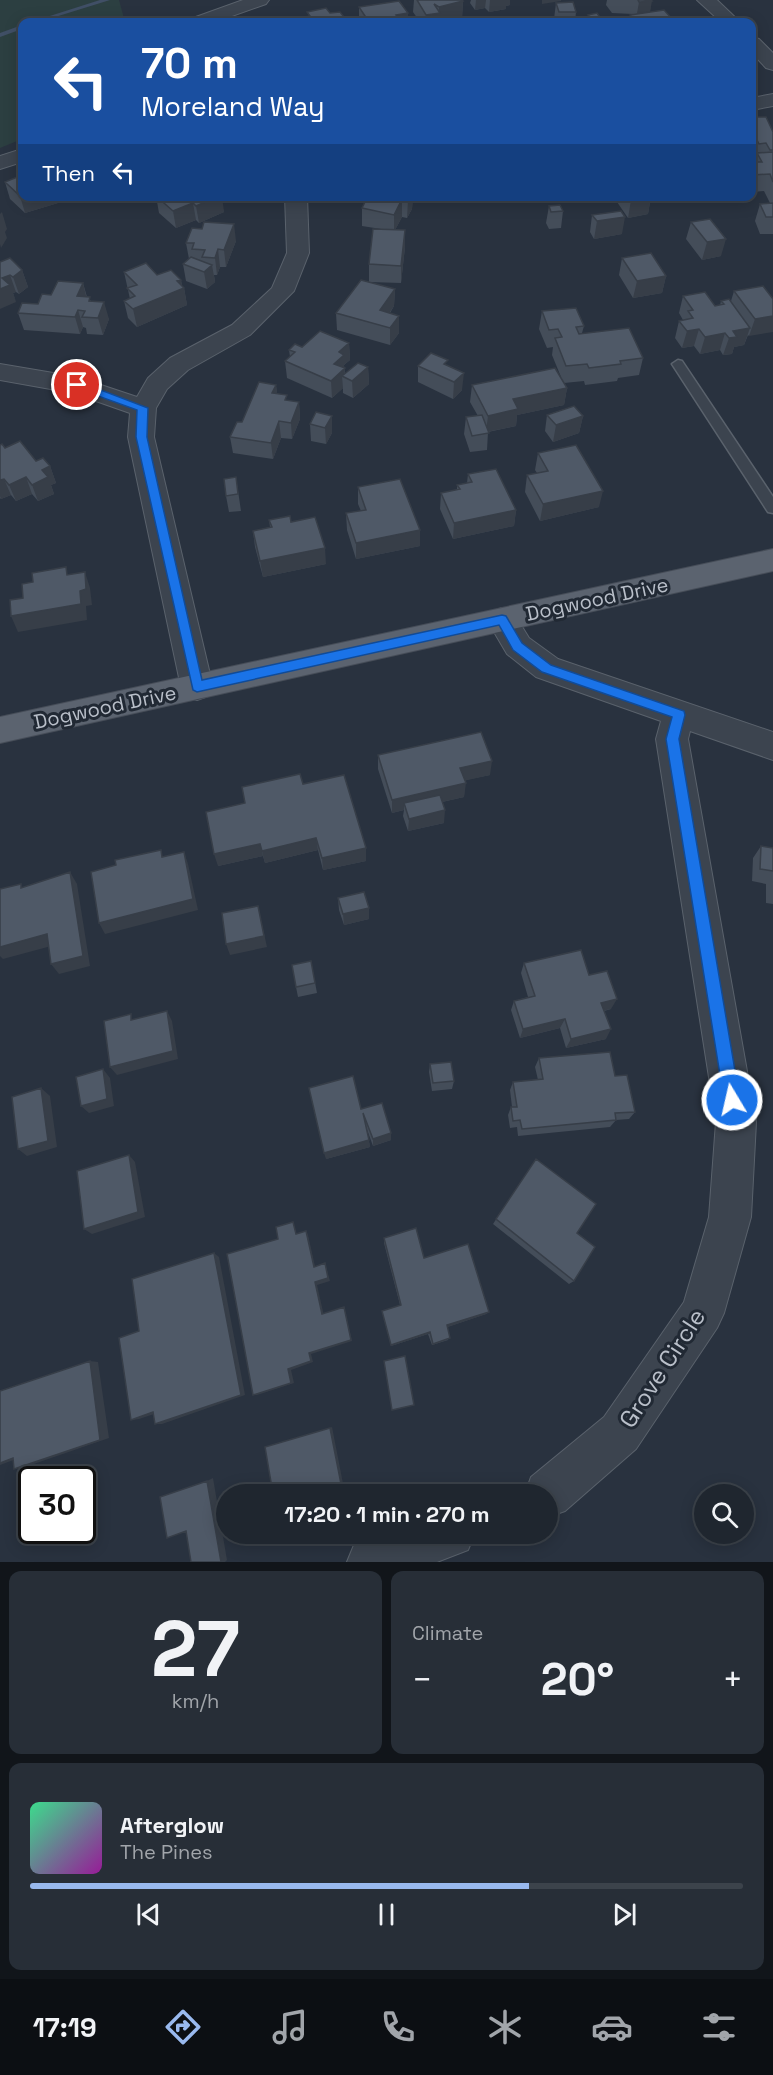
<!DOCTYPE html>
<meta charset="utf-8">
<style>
:root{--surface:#1f262f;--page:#272e37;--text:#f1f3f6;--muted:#a1a5aa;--line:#3c434b;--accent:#99b9ee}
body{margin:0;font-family:"Space Grotesk",sans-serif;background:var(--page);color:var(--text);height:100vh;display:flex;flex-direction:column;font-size:22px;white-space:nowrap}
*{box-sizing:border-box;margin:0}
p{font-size:20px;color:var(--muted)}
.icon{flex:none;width:33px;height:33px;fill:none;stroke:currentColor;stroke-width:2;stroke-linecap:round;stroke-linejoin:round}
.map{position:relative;height:1562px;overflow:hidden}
.panel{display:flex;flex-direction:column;gap:9px;padding:9px;background:#11151a;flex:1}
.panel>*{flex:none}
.hud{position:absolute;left:18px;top:18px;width:738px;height:183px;border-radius:12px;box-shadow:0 3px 15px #0003,0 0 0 2px var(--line);background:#1a4fa0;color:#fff;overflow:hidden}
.controls{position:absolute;left:694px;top:1484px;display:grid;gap:12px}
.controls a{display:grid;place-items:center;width:60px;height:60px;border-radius:50%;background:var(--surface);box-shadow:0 3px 15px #0003,0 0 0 2px var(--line);font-size:30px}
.speed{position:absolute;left:18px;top:1466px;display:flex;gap:12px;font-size:30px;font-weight:700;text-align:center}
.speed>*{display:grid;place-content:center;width:78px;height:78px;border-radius:50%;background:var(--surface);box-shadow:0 3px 15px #0003,0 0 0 2px var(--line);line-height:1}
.speed .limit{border:3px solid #111;border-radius:9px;background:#fff;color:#111}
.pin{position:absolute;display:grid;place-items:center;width:51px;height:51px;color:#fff;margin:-26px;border:3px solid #fff;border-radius:50%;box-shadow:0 2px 6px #0007}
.me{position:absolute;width:66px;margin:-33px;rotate:351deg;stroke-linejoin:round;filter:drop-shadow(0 0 4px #0008)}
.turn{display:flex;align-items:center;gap:21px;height:126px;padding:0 24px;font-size:27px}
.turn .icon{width:78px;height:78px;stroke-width:2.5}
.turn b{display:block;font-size:42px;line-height:51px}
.then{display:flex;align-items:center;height:57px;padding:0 24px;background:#0003;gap:12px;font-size:22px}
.big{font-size:45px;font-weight:700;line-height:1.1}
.panel .tile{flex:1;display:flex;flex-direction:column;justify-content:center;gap:9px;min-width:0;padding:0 21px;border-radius:12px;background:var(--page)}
.panel .dial{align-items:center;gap:0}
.dial b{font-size:78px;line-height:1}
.song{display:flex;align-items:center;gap:18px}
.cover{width:72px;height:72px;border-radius:9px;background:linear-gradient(135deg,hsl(150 70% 55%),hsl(300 70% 35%))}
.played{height:6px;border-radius:3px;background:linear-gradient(90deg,var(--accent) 70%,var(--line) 70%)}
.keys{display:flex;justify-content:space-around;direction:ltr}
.heat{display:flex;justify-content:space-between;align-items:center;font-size:33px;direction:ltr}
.panel .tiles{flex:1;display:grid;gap:9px;grid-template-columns:1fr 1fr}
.tile:last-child{grid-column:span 2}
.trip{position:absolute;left:216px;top:1484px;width:342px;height:60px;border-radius:30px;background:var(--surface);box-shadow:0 3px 15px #0003,0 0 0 2px var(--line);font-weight:700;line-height:60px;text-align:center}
.menu{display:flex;height:96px;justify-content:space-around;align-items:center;background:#0c0f13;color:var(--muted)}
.menu .icon{width:42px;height:42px}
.menu .current{color:var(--accent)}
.menu b{font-size:27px;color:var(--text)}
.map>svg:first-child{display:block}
</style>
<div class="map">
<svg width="773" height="1562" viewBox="0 0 773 1562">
<rect width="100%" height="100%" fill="#29323f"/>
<path fill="#2c3f41" d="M0,0H119L125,22H22V139L0,148Z"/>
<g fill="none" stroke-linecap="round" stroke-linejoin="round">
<path fill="#404f66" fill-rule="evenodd" d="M100,0H110L39,22H31Z
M22,25V29L0,37V33Z"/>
<defs>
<path id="lane" d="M678,360L682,361L773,497V513L768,512L672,364Z"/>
<path id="street" d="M243,0H269L266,4L215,22H190L193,18Z
M697,0H717L740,22H721Z
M752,37L759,39L773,53V70L766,68L752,53Z
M773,94V106L752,110V98Z
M22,149V162L0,169V156Z
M285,196H307L309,253L294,291L250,335L188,370L167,389L156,408L154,437L213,687L208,696L197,700L186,696L181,687L128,437L130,413L73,393L0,380V364L77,377L137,397L148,378L170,358L232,325L272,288L287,253Z
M502,608L513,612L529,638L558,659L773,732V760L690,731L688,739L756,1122L751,1217L724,1313L717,1328L636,1449L565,1511L548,1517V1494H525L531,1477L604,1417L684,1302L709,1217L716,1122L656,739L661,721L536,677L507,654L487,620L491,612Z
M385,1533H475L468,1550L437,1562H347L354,1545Z"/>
<path id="primary" d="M773,549V571L0,743V717Z"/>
</defs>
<use href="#lane" stroke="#5a626c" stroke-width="3"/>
<use href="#street" stroke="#5a626c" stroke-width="2"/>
<use href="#primary" stroke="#464d58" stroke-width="2"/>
<use href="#lane" fill="#3c444f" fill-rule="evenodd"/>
<use href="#street" fill="#3c444f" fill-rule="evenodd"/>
<use href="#primary" fill="#5b636f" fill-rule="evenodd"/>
</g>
<path fill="#444d59" d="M414,0H462L463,1L462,18L441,22H420L413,12Z
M471,0H510V5L506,6V9L489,12L485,8L475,10L470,3Z
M607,0H651L650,12L675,22H629L630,15L633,14L612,13L606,5Z
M556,3L576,12L575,22H555L554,19Z
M359,7L408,22H359Z
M588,15L601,19V22H587Z
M752,117L773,132V203H770L764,191L752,192V162H754L755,161H754L752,156Z
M5,182L22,196H67L57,200L58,203L25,213L10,199Z
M156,196H219L224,212L199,223L196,220L176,228L159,213Z
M368,196H413L412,209L407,218L402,217L395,230L405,247L401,283L369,282V264L381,229L362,226V208Z
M618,196H651L648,214L628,218L617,202Z
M773,203V234H760L755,221L760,204Z
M549,206L563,211L561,228L549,229L546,223Z
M592,215L622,234L594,239L590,232Z
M691,222L721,256L702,260L686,239Z
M236,241L226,267H220L217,275H214L215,282L207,289L186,281L183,264L189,259L186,243Z
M622,258L666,276L662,293L633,298L619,275Z
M0,262L22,270L28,287L19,294L16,292L13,293L16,302Z
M124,272L157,275L181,280L182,286L184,288L187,305L137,327L128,318L124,301L130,299Z
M83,283L87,297L109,319L103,335L87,334L86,328L83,327L80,334L24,330L18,313L38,304L51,295Z
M395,289L394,306L390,313L399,333L390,345L337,330L336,313Z
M734,291L773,299L749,336L748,335L744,345L734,347L732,354L723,355L720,350L700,354L694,346L682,348L675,338L679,321L683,320L679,313L683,296L715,306L720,305L721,301H731Z
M542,311L584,326L582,333L643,358L639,375L618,378L617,381L585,385L584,381L564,383L567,388L564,405L517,415L516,426L488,432L487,450L470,452L464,434L466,417L478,416L470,402L472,385L561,377L552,355L553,347L547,348L539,329Z
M349,343L350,360L344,365L345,374L368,367L369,384L353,398L343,393V388L332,398L287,378L285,361L290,357L289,350L302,347Z
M418,366H447L462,390L453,399L418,382Z
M276,385L277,394L288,401L299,402L300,419L292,439L281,438L273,459L233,453L230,437Z
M316,412L332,433L326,444L311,441L310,424Z
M547,415L583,416L579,433L553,442L545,431Z
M0,445L5,448L50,466L56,483L51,485L54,494L38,501L32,494L16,501L11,495L1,499L0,498Z
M538,453L599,507L540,521L525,492L527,475L537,473L535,470Z
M468,474L516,510L514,526L453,539L440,509L441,493L457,490V485L467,483Z
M236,477L241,511L229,512L226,496Z
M358,487L420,546L356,559L347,530L346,513L361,511L358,504Z
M269,520L291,522L326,564L263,577L255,547L253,531L270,527Z
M378,755L490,775L465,780L464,797L442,802L444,823L408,831L403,816L404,810L392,813L378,769Z
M303,784L366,861L323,870L318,850L265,863L263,856L218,866L245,803Z
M761,846L773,848V904L766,903V884L752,881L753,858Z
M338,898L369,919L344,925L339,910Z
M311,961L317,993L298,997L296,987Z
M524,963L589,975L611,1009L604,1011L606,1039L566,1048L560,1028L520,1038L511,1010L514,1001L528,997L521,973Z
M539,1058L615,1076L635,1112L629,1119L616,1120L610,1127L518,1136L517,1127L510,1128L508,1115L511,1107H512L510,1090L513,1082L538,1080L535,1067Z
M430,1064L454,1081L452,1089L432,1091L429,1072Z
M361,1109L391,1133V1140L373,1146L366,1127L370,1147L326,1159Z
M536,1159L577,1233L574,1281L569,1284L493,1224Z
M384,1238L424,1258L489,1312L486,1314L447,1327L448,1340L432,1345L428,1334L391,1346L382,1311L400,1305L384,1243Z"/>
<path fill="#373e48" d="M476,0H486L485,8L475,10Z
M490,0H510V5L506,6V9L489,12Z
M542,0H561V1L542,4Z
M463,1L462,18L441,22H426V15L439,13V7Z
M652,1L649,17L636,19L639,2Z
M408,13V22H396V15Z
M601,19V22H592L593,20Z
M22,195V196H67L57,200L58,203L25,213L20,196Z
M219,196H222L224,212L199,223L196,206Z
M406,196H413L412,209L407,218L408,200Z
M487,196H510L487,200Z
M651,197L648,214L628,218L631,200Z
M402,199V217L394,232V215Z
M193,203L196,220L176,228L173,211Z
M2,212L7,229L5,232L7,238L1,248L0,244V214Z
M625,217L622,234L594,239L597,221Z
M234,224L236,241L226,267L224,250Z
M405,230V247L401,283V266Z
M726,239L721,256L702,260L707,242Z
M218,249L220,267L217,275L215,258Z
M212,265L215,282L207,289L204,272Z
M22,270L28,287L19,294L13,277Z
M10,275L16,292L13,293L16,302L0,309V289L2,278Z
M666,276L662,293L633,298L637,281Z
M181,280L182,289L184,288L187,305L137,327L133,309Z
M83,283L87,300L77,296Z
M395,289L394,306L381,325L380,310Z
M104,302L109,319L103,335L98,318Z
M78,310L83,327L80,334L75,317Z
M399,316V333L390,345V328Z
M773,316V332L749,336L755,319Z
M750,328L744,345L734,347L732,354L723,355L729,338L733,331Z
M699,329L694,346L682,348L687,331Z
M725,333L720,350L700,354L705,337Z
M349,343L350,360L344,365L345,378L342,376L343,388L332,398L331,381L334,364L339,352Z
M368,367L369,384L353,398L352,381Z
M464,373L462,390L453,399L454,382Z
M276,385L278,401L272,393Z
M567,388L564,405L517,415L516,426L486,432L488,416L513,399Z
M299,402L300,419L292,439L291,423Z
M332,416V433L326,444L325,428Z
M583,416L579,433L553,442L556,425Z
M279,421L281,438L273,459L271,443Z
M50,466L56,483L51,485L54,494L38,501L32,485L42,470Z
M26,477L32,494L16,501L9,485Z
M4,479L11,495L1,499L0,496V480Z
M603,491L599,507L540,521L543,504Z
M516,510L514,526L453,539L454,523Z
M420,530V546L356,559V543Z
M325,548L326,564L263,577L260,561Z
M85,572L90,588L92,605L86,606L87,620L18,632L11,616L80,591Z
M492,761L490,775L459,782L460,768Z
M466,783L464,797L406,810L404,803V810L392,813V800Z
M445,810L444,823L408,831L409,819Z
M316,838L318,850L265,863L262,851Z
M260,844L263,856L218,866L214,854Z
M366,848V861L323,870L322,858Z
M184,852L188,864L198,910L105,934L99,923Z
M70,872L77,884L90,966L59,974L51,964Z
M258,906L267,947L230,955L226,944Z
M369,908V919L344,925L343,914Z
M47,934L55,945L3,959L0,956V947Z
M617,999L611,1009L596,1012L601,1003Z
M167,1011L172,1021L178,1059L117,1075L110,1067Z
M565,1019L560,1028L520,1038L523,1029Z
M611,1029L606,1039L566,1048L571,1039Z
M103,1069L110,1078L114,1106L89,1113L81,1106Z
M41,1088L50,1096L57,1147L27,1156L18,1149Z
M391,1133V1140L373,1146V1139Z
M369,1140L370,1147L326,1159L324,1153Z
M129,1155L135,1162L145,1217L92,1234L84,1229Z
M306,1231L308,1235L316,1271L314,1267Z
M214,1253L219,1257L245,1395L162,1424H155Z
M325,1263L330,1281L317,1285L324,1316L322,1314L315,1282Z
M344,1307L352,1341L311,1354L313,1362L291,1370L294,1383L257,1395H253L309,1353Z
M489,1312L486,1314L445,1328L447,1325Z
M430,1332L428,1334L391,1346V1345Z
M90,1361L98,1362L109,1438L25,1467L14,1469Z
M153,1412H160L139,1419L131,1420Z
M332,1427L345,1494H343L330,1428Z
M24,1456L0,1465V1463L13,1458Z
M213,1478L227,1560L225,1562H221L207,1481Z"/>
<path fill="#4f5967" stroke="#373e48" stroke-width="1.5" d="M417,0H462L463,1L439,7L434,4L440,13L426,15Z
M638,0H651L652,1L639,2Z
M399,1L408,13L396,15L401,22H369L359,7Z
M573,2L576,12H559L556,3Z
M326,8L330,13L340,12L348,22H302L299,18L310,16L307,12Z
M664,10L675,22H643L641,21L636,22L630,15Z
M597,13L601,19L593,20L588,15Z
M260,17L273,22H249Z
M752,117H766L773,132V150H770L766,143L759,144L756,138H752Z
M773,152V182L770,174L752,175V162H762L757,153Z
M22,175V195L20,196L5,182Z
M156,196H219L196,206L193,203L173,211Z
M368,196H410L408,200L402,199L394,215L362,208Z
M628,196H651V197L631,200Z
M773,203V217H766L760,204Z
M560,205L563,211L551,212L549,206Z
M621,211L625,217L597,221L592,215Z
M710,219L726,239L707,242L691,222Z
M204,222L234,224L224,250L218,249L215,258L202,257L205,250L192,249L194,243H186L192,228L202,229Z
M373,229L405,230L401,266L369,264Z
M651,253L666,276L637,281L622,258Z
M191,257L212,265L204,272L183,264Z
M10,258L22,270L13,277L10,275L2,278L10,285L0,289V262Z
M146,263L157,275L171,270L181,280L177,281L184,288L133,309L124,301L135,296L127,288L137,285L124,272Z
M361,280L395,289L380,310L399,316L390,328L336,313Z
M58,281L83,283L77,296L90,297L89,301L104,302L98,318L82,317L85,311L78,310L75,317L18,313L22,303L38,304L42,294L51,295Z
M763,286L773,299V316L755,319L734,291Z
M705,292L715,306L724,304L721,301L729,299L750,328L733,331L737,337L729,338L725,333L705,337L699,329L687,331L679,321L693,318L688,311L693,310L683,296Z
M576,308L584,326L576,327L579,334L629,328L643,358L620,361L621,364L589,368L587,364L566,366L555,338L562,337L558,329L549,330L542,311Z
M320,331L349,343L339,352L344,355L334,364L345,368L331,381L285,361L295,352L289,350L295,344L302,347Z
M431,353L448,360L444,364L464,373L454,382L418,366Z
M358,363L368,367L352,381L342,376Z
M555,368L567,388L513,399L518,409L488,416L472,385Z
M259,382L276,385L272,393L287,395L285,400L299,402L291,423L279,421L271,443L230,437L237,422H242Z
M574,406L583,416L556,425L547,415Z
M316,412L332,416L325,428L310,424Z
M482,415L489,433L472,436L466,417Z
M20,441L36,461L43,458L50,466L42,470L48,477L32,485L26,477L9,485L4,479L0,480V445L2,444L5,448Z
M576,445L603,491L543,504L527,475L548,471L538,453Z
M496,469L516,510L454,523L441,493L460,489L457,485L472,482L468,474Z
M236,477L238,494L226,496L224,479Z
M400,479L420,530L356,543L346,513L366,510L358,487Z
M290,516L291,522L315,517L325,548L260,561L253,531L272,527L269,520Z
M66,567L67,575L85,572L86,589L80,591L81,604L11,616L10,600L23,598L22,584L33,582L32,573Z
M481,732L492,761L460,768L466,783L392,800L378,755Z
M300,774L303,784L344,775L366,848L322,858L316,838L262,851L260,844L214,854L206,812L245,803L242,787Z
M440,795L445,810L409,819L404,803Z
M761,846L773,848V871L760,869Z
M161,850L162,857L184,852L193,899L99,923L91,872L116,865L115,860Z
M70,872L83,956L51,964L47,934L0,947V889L21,884V888Z
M364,892L369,908L343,914L338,898Z
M258,906L264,936L226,944L222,913Z
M581,950L589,975L607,971L617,999L601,1003L611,1029L571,1039L565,1019L523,1029L514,1001L535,996L524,963Z
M311,961L315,983L296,987L292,965Z
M167,1011L173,1051L110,1067L104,1021L131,1014V1020Z
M610,1052L615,1076L627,1075L635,1112L615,1113L616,1120L522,1129L520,1120L513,1121L511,1107H517L513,1082L543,1079L539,1058Z
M451,1062L454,1081L433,1083L430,1064Z
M103,1069L107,1099L81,1106L76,1077Z
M353,1076L361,1109L382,1103L391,1133L373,1139L363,1113L369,1140L324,1153L309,1088Z
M41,1088L48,1141L18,1149L12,1097Z
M129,1155L138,1212L84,1229L77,1171Z
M536,1159L596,1204L577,1233L595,1247L574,1281L496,1219Z
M293,1222L296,1234L306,1231L314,1267L325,1263L328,1278L315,1282L322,1314L344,1307L351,1340L309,1353L311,1361L288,1369L291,1383L253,1395L227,1254L278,1239L276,1227Z
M416,1228L424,1258L468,1244L489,1312L447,1325L450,1338L433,1344L430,1332L391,1345L382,1311L401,1305L384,1238Z
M214,1253L241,1395L155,1424L153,1412L131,1420L119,1338L139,1331L132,1279Z
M405,1356L414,1405L392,1410L384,1361Z
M90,1361L100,1440L14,1469L13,1458L0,1463V1391Z
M330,1428L343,1494H273L265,1447Z
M207,1481L221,1562H191L186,1531L167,1538L160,1497Z"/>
<path fill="#1a73e8" stroke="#114b97" stroke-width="1.5" d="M73,382H80L148,408L147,437L202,680L502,615L506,616L522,643L551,665L684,711L685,715L679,739L740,1100L738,1105L732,1108L726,1105L724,1100L666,739L672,717L542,672L513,650L499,625L197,692L193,690L136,437L137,410L73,387Z"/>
<g text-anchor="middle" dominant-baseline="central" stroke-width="6" stroke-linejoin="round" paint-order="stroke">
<g font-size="20" fill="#b9bfc9" stroke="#212934">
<text transform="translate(597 599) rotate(-12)">Dogwood Drive</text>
<text transform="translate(105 707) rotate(-12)">Dogwood Drive</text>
</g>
<g font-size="24" fill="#b9bfc9" stroke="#212934">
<text transform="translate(662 1368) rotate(-57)">Grove Circle</text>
</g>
</g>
</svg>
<div class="controls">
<a><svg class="icon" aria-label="search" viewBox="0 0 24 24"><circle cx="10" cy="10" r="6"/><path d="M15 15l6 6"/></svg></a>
</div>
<div class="speed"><div class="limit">30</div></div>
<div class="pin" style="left:77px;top:385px;background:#d93025"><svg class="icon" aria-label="arrive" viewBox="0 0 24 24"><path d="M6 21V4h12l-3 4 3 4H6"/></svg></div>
<svg class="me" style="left:732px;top:1100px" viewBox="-20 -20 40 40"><circle r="17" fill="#1a73e8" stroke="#fff" stroke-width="3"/><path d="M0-11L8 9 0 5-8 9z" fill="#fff"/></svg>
<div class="trip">17:20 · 1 min · 270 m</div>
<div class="hud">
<div class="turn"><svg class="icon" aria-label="left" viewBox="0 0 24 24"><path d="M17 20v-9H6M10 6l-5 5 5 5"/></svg><div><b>70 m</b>Moreland Way</div></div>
<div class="then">Then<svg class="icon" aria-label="left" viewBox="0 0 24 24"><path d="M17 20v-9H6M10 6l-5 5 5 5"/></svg></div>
</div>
</div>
<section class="panel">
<div class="tiles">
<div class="tile dial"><b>27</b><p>km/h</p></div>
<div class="tile"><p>Climate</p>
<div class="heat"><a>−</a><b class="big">20°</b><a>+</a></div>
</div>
<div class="tile">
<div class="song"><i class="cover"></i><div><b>Afterglow</b><p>The Pines</p></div></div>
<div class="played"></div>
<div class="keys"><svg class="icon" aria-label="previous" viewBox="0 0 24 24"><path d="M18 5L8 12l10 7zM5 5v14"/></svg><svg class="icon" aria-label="pause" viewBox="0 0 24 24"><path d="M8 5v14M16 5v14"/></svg><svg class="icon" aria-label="next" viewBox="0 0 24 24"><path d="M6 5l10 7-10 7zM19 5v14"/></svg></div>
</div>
</div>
</section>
<nav class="menu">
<b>17:19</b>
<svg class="icon current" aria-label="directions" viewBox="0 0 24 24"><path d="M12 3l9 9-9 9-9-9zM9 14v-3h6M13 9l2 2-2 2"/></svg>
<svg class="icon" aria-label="music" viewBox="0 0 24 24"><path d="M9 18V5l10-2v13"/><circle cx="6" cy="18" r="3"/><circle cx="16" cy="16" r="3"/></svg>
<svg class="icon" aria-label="phone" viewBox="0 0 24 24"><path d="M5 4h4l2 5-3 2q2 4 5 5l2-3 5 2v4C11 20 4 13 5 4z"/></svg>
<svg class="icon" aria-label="climate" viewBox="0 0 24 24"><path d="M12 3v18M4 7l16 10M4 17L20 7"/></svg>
<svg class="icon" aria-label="car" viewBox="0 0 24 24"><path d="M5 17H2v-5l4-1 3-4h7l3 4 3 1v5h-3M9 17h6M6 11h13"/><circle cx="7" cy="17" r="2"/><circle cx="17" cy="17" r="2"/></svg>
<svg class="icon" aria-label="filters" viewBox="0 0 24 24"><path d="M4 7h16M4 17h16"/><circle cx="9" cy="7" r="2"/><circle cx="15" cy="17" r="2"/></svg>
</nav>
